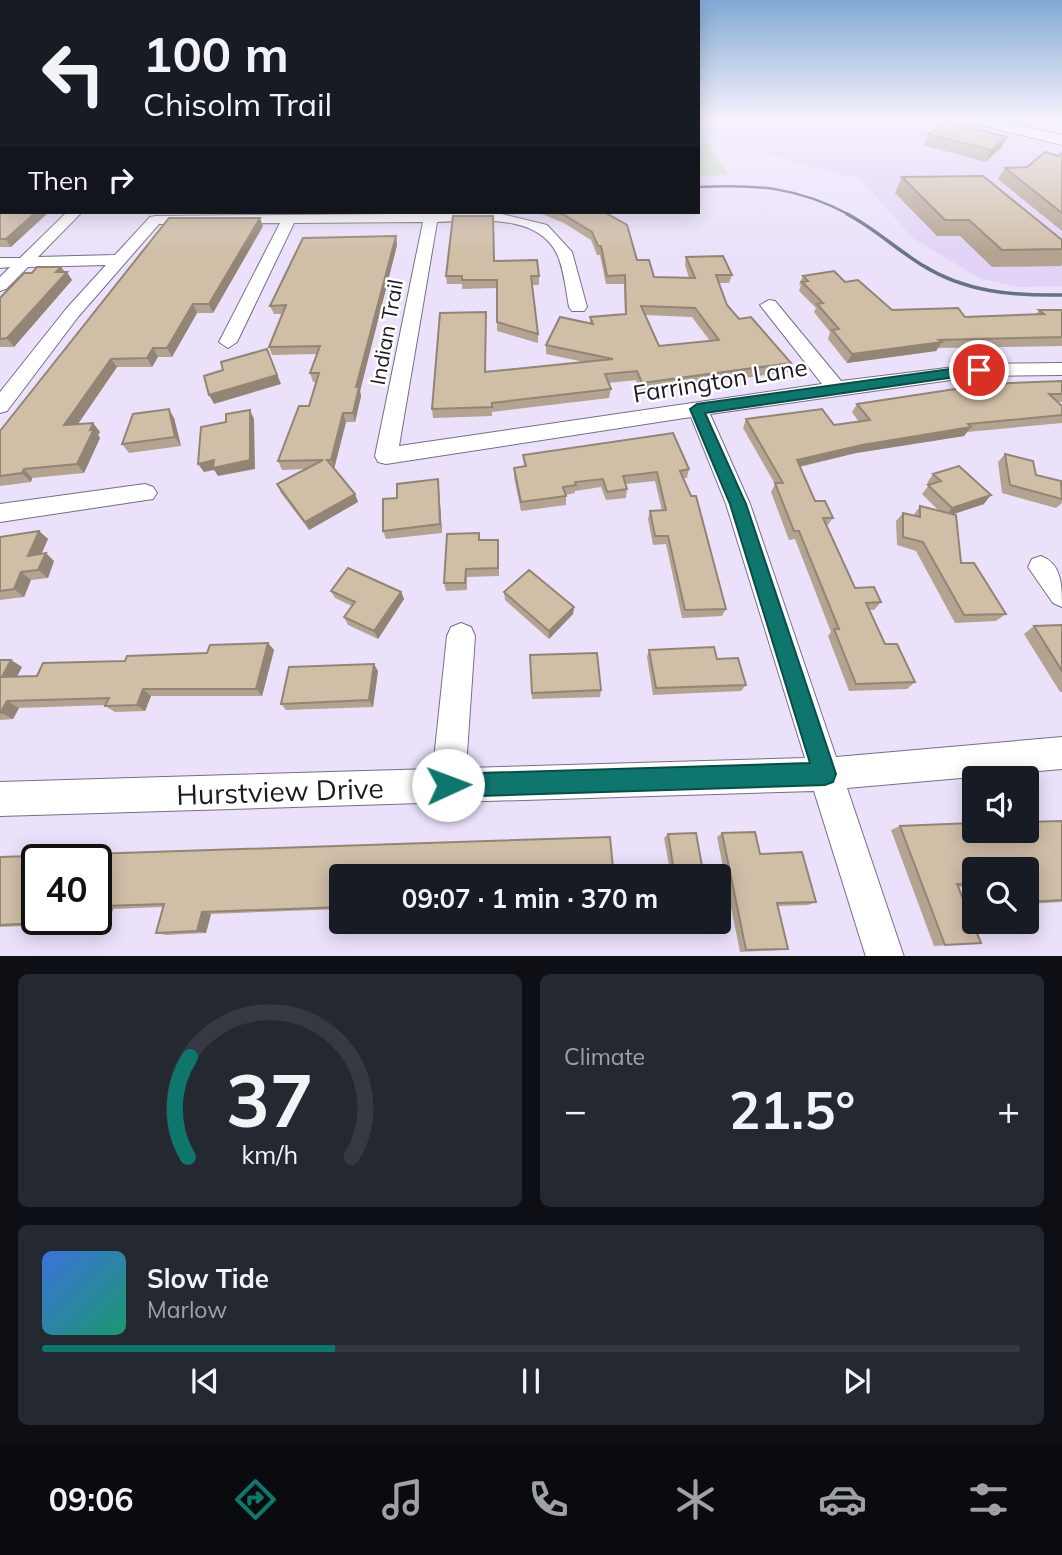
<!DOCTYPE html>
<meta charset="utf-8">
<style>
:root{--surface:#171b24;--page:#242831;--text:#f1f3f6;--muted:#9ea1a6;--line:#363941;--accent:#0f766e}
body{margin:0;font-family:Mulish,sans-serif;background:var(--page);color:var(--text);height:100vh;display:flex;flex-direction:column;font-size:26px;white-space:nowrap}
*{box-sizing:border-box;margin:0}
p{font-size:23px;color:var(--muted)}
.icon{flex:none;width:38px;height:38px;fill:none;stroke:currentColor;stroke-width:2;stroke-linecap:round;stroke-linejoin:round}
.map{position:relative;height:956px;overflow:hidden}
.drawer{display:flex;flex-direction:column;gap:18px;padding:18px;background:#0d0f14;flex:1}
.drawer>*{flex:none}
.hud{position:absolute;left:0px;top:0px;width:700px;height:214px;box-shadow:0 4px 18px #0003;background:#171b24;color:var(--text);overflow:hidden}
.buttons{position:absolute;left:962px;top:766px;display:grid;gap:14px}
.buttons a{display:grid;place-items:center;width:77px;height:77px;border-radius:7px;background:var(--surface);box-shadow:0 4px 18px #0003;font-size:35px}
.speed{position:absolute;left:21px;top:844px;display:flex;gap:14px;font-size:35px;font-weight:700;text-align:center}
.speed>*{display:grid;place-content:center;width:91px;height:91px;border-radius:50%;background:var(--surface);box-shadow:0 4px 18px #0003;line-height:1}
.speed .limit{border:4px solid #111;border-radius:10px;background:#fff;color:#111}
.pin{position:absolute;display:grid;place-items:center;width:60px;height:60px;color:#fff;margin:-30px;border:4px solid #fff;border-radius:50%;box-shadow:0 2px 7px #0007}
.me{position:absolute;width:77px;margin:-38px;rotate:88deg;stroke-linejoin:round;filter:drop-shadow(0 0 5px #0008)}
.turn{display:flex;align-items:center;gap:24px;height:147px;padding:0 28px;font-size:32px}
.turn .icon{width:91px;height:91px;stroke-width:2.5}
.turn b{display:block;font-size:49px;line-height:60px}
.then{display:flex;align-items:center;height:66px;padding:0 28px;background:#0003;gap:14px;font-size:26px}
.big{font-size:52px;font-weight:700;line-height:1.1}
.drawer .widget{flex:1;display:flex;flex-direction:column;justify-content:center;gap:10px;min-width:0;padding:0 24px;border-radius:10px;background:var(--page)}
.drawer .dial{align-items:center;gap:0}
.dial svg{height:182px;overflow:visible;fill:none;stroke:var(--line);stroke-width:7;stroke-linecap:round;text-anchor:middle}
.dial text{fill:var(--text);stroke:none}
.song{display:flex;align-items:center;gap:21px}
.cover{width:84px;height:84px;border-radius:10px;background:linear-gradient(135deg,hsl(220 70% 55%),hsl(160 70% 35%))}
.played{height:7px;border-radius:4px;background:linear-gradient(90deg,var(--accent) 30%,var(--line) 30%)}
.keys{display:flex;justify-content:space-around;direction:ltr}
.heat{display:flex;justify-content:space-between;align-items:center;font-size:38px;direction:ltr}
.drawer .tiles{flex:1;display:grid;gap:18px;grid-template-columns:1fr 1fr}
.widget:last-child{grid-column:span 2}
.trip{position:absolute;left:329px;top:864px;width:402px;height:70px;border-radius:7px;background:var(--surface);box-shadow:0 4px 18px #0003;font-weight:700;line-height:70px;text-align:center}
.dock{display:flex;height:112px;justify-content:space-around;align-items:center;background:#090b0e;color:var(--muted)}
.dock .icon{width:49px;height:49px}
.dock .current{color:var(--accent)}
.dock b{font-size:32px;color:var(--text)}
.map>svg:first-child{display:block}
</style>
<div class="map">
<svg width="1062" height="957" viewBox="0 0 1062 957">
<rect width="100%" height="100%" fill="#ebe1fb"/>
<path fill="#e1d4f6" d="M698,120H950L1062,147V286L1019,287L979,278L913,238L858,176L848,177L704,136L698,126Z"/>
<path fill="#ccdfc4" d="M698,126L728,175L698,176Z"/>
<g fill="none" stroke-linecap="round" stroke-linejoin="round">
<path stroke="#687287" stroke-width="2.5" d="M698,187C757,184 797,187 850,215"/>
<path stroke="#687287" stroke-width="3.5" d="M847,214C874,228 896,249 922,265C965,292 1012,296 1062,295"/>
<defs>
<path id="minor" d="M67,212H82L38,257L115,255L150,217L155,216L498,213L547,225L572,252L587,307L584,311H572L569,307C566,291 564,269 557,254C537,212 474,221 437,222L399,446L822,384L760,305L769,300L775,301L841,381L979,364L1062,363V375L979,376L710,414L750,504L836,757L1062,737V769L847,788L904,957H866L814,791L0,816V782L433,769L447,636L451,627L461,623L471,627L475,636L466,768L805,758L726,504L691,417L386,464L378,462L375,456L423,222L294,223L237,342L228,348L219,342L280,223L159,224L78,317L7,411L0,413V392L66,309L106,265L28,267L6,289L0,291V277L10,267L0,268V258H20Z
M145,484L153,487L157,493L153,499L0,522V504Z
M1041,556C1062,564 1062,585 1062,607L1053,603L1028,567L1032,559Z"/>
<path id="major" d="M970,120H994L1062,135V145L972,123Z"/>
</defs>
<use href="#minor" stroke="#776e86" stroke-width="2"/>
<use href="#major" stroke="#776e86" stroke-width="2"/>
<use href="#minor" fill="#fff" fill-rule="evenodd"/>
<use href="#major" fill="#fff" fill-rule="evenodd"/>
</g>
<path fill="#b3a390" fill-rule="evenodd" d="M0,120L11,247H0Z
M928,134L1007,137L1001,148L985,162L923,145Z
M1062,153V231L998,179L1005,168L1027,167L1058,156Z
M902,177L1062,240V264L1061,266L992,267L960,236H937L895,193Z
M182,212H271L183,213Z
M537,212H604L637,260L654,277L689,278L685,265L686,257L732,275L729,283H719L727,305L739,319L791,363L788,372L640,392L636,380L608,383L611,389L609,398L492,412V416L433,418L432,409L486,312V371L584,362L546,354V345L590,323V317L625,314L624,284H606L600,255H597L591,240L564,223ZM645,315L692,317L710,341L659,346Z
M263,226L213,313H197L172,357H158L152,367H117L78,424L93,423L100,432L98,435L100,438L84,473L32,478L31,482L0,486V431Z
M396,236L397,245L360,391L361,396L355,422H346L334,469L355,494L358,502L309,530L281,493L277,484L306,469L282,470L278,461L309,406L316,382H313L310,373L317,354L272,355L269,347L282,314H274L270,306Z
M494,261L539,276V285H532L538,334V343L497,331V288L462,289V284H447L446,276Z
M61,267L72,280L14,347H0V298L32,273Z
M803,276L845,282L892,310L965,317L1036,315L1039,310H1062V346L938,348L936,351L847,363L828,339L830,332L814,312L816,308L799,291L801,285L799,284Z
M1062,381V402H1058L1062,406V423L967,432L964,436L856,453L800,467L815,501L833,518L827,526L855,588L881,602L874,610H869L885,644L915,682L907,689L849,691L828,636L831,632L795,539L789,540L771,492L775,484L743,428L746,419L834,425L859,422L852,412L857,404Z
M174,418L181,446L129,453L122,444Z
M1005,454L1036,475L1062,485V503L1056,508L1002,493L998,462Z
M523,455L689,469L687,478H683L726,609L722,616L682,618L666,544L653,545L648,519L650,511H662L655,481L626,484L627,489L626,498L606,500L601,487L575,491V493L566,495V505L521,511L514,477V468L524,467Z
M933,474L984,504L953,514L961,563L1006,614L996,621L955,623L916,551L897,545L896,521L903,513L913,516L920,506L939,511L922,494L929,485L927,483Z
M438,479L442,533L386,539L383,531L397,498Z
M39,531L48,539L41,554L54,561L48,578L31,580L24,597L0,600V537Z
M479,533L480,540L499,548V576L467,577V590L446,591L444,583Z
M331,591L401,592L404,599L378,639L348,625L344,617L352,606L335,598Z
M504,592L574,607L573,614L549,639L505,600Z
M1062,625V692H1060L1024,634L1034,626Z
M274,650L262,696H151L145,711L115,712L105,706L106,705L19,708L13,719L0,720V660H11L22,667L17,676H37L125,661Z
M649,650L717,659L746,685L741,691L653,695L647,657Z
M530,655L601,690L600,697L532,699Z
M378,671L373,707L286,710L281,704Z
M1062,821V902L1027,904V870H975V886L958,887L981,943L934,946L891,830L900,826L979,838L1020,836L1018,831H1027V822Z
M722,833L816,902L808,905L778,906L788,949L781,950L740,952L717,837Z
M668,834L704,877H341V909L211,914L206,933L166,935L156,933L163,907L113,909L108,923L0,927V928V857L613,868L669,865L664,838Z
M639,922H713V926L708,928L640,931Z"/>
<path fill="#928575" d="M1007,137L1001,148L985,162L991,150Z
M36,212H49L11,247L6,239Z
M260,218L263,226L213,313L209,304Z
M396,236L397,245L360,391L361,396L355,422L353,413L356,387Z
M61,267L65,273L67,272L72,280L14,347L7,338Z
M193,304L197,313L172,357L167,348Z
M942,342L936,351L847,363L852,354Z
M153,348L158,357L152,367L147,358Z
M267,349L281,384L214,404L209,395Z
M111,359L117,367L71,434L64,425Z
M169,409L174,418L181,446L175,437Z
M250,410L254,419L255,469L218,476L214,470L204,472L198,464L214,460Z
M343,413L346,422L334,469L331,460Z
M93,423L100,432L98,435L100,438L84,473L77,464Z
M971,427L964,436L856,453L792,468L797,460L862,445Z
M24,469L32,478L31,482L22,473Z
M438,479L439,488L442,533L440,524Z
M355,494L358,502L309,530L305,522Z
M991,495L984,504L945,517L952,508Z
M39,531L48,539L37,564L28,556Z
M46,553L54,561L48,578L38,570Z
M21,572L31,580L24,597L14,589Z
M401,592L404,599L378,639L374,631Z
M574,607L573,614L549,639V631Z
M268,643L274,650L262,696L256,689Z
M11,660L22,667L13,684L2,677Z
M374,664L378,671L373,707L369,700Z
M143,689L151,696L145,711L137,705Z
M7,701L19,708L13,719L1,713Z
M102,906L113,909L108,923L97,920Z
M202,912L211,914L206,933L197,931Z"/>
<path fill="#d0bea7" stroke="#928575" stroke-width="2" fill-rule="evenodd" d="M0,120H2V212H36L6,239H0Z
M946,122L1007,137L991,150L928,134Z
M1045,152L1058,156L1062,153V213L1005,168L1027,167Z
M983,176L1062,240V249L1002,250L969,220H945L902,177Z
M557,212H604L627,225L637,260H649L654,277L695,278L686,257L723,256L732,275H716L727,305L739,319L751,317L791,363L642,383L637,371L605,374L611,389L492,403V407L432,409L440,313L486,312L485,372L613,359L546,345L560,317L593,324L590,317L626,314L625,275L607,276L601,246H598L592,232L564,215ZM641,306L695,308L719,340L659,346Z
M453,216H493L494,261L537,260L539,276H531L538,334L497,322V280H462V276H446Z
M169,218H260L209,304H193L167,348H153L147,358L111,359L64,425L93,423L90,430L94,429L77,464L24,469L22,473L0,476V431Z
M396,236L356,387H359L353,413H343L331,460H327L355,494L305,522L277,484L323,460L278,461L299,406H309L319,373H310L320,346L269,347L286,305L270,306L303,238Z
M37,267H61L56,272H67L7,338L0,339V298L24,273H32Z
M834,271L845,282L858,280L892,310L958,308L965,317L1044,314L1039,310H1062V337L939,340L942,342L852,354L832,330L839,329L817,304L823,303L802,282L808,281L803,276Z
M267,349L277,375L209,395L204,376L223,370L221,362Z
M1062,381V394H1049L1062,406V415L968,424L971,427L862,445L797,460L815,501H825L833,518H823L855,588L874,587L881,602L866,603L885,644H897L915,682L856,684L834,629H839L799,531H794L775,483H783L746,419L822,409L834,425L870,420L857,404L988,384Z
M169,409L175,437L122,444L133,414Z
M250,410V460L213,468L214,460L198,464L201,427L226,422V414Z
M673,433L689,469L680,471L691,496H696L726,609L685,610L668,536H655L650,511L666,510L657,472L623,476L627,489L607,492L603,479L575,482L576,485L563,487L566,496L521,502L514,468L526,466L523,455Z
M1005,454L1033,461L1036,475L1061,481L1062,499L1010,485Z
M959,466L991,495L952,508L928,485L941,481L933,474Z
M438,479L440,524L383,531V499L397,498V484Z
M920,506L956,515L961,563H974L1006,614L964,615L923,542L903,537V513L920,517Z
M39,531L28,556L46,553L38,570L21,572L14,589L0,591V537Z
M479,533V540H498V568L466,569L465,583H444L447,534Z
M348,568L401,592L374,631L344,617L355,602L331,591Z
M529,570L574,607L549,631L504,592Z
M1062,625V671L1034,626Z
M268,643L256,689H143L137,705L105,706L109,698L7,701L0,713V660H11L2,677L37,676L43,663L125,661L127,656L207,653L210,645Z
M714,647L717,659L738,658L746,685L656,688L649,650Z
M597,653L601,690L532,693L530,655Z
M374,664L369,700L281,704L289,667Z
M1062,821V900L1027,902V870H975V884H957L981,943L945,945L900,826L972,823L975,831H976L979,838L1034,835L1027,822Z
M755,832L760,854L802,852L816,902L777,903L788,949L746,950L722,833Z
M696,833L704,877H341V907L202,912L197,931L156,933L164,904L102,906L97,920L0,925V857L610,837L613,868L673,865L668,834ZM37,859H96V919H37Z
M642,922H713V926L643,929Z"/>
<linearGradient id="sky" x2="0" y2="1"><stop stop-color="#81a9d3"/><stop offset="0.47" stop-color="#f6f2fd"/><stop offset="1" stop-color="#f6f2fd" stop-opacity="0"/></linearGradient>
<rect width="1062" height="253" fill="url(#sky)"/>
<path fill="#0f766e" stroke="#0a4d48" stroke-width="2" d="M979,365L985,370L983,373L705,413L746,504L836,774L833,782L825,785L448,797L440,794L436,785L440,777L448,774L810,763L730,504L690,409L697,404Z"/>
<g text-anchor="middle" dominant-baseline="central" stroke-width="5" stroke-linejoin="round" paint-order="stroke">
<g font-size="21" fill="#1c1821" stroke="#fff">
<text transform="translate(386 332) rotate(-80)">Indian Trail</text>
</g>
<g font-size="24" fill="#1c1821" stroke="#fff">
<text transform="translate(720 380) rotate(-9)">Farrington Lane</text>
</g>
<g font-size="28" fill="#1c1821" stroke="#fff">
<text transform="translate(280 791) rotate(-2)">Hurstview Drive</text>
</g>
</g>
</svg>
<div class="buttons">
<a><svg class="icon" aria-label="sound" viewBox="0 0 24 24"><path d="M4 9h4l5-4v14l-5-4H4zM17 9q2 3 0 6"/></svg></a>
<a><svg class="icon" aria-label="search" viewBox="0 0 24 24"><circle cx="10" cy="10" r="6"/><path d="M15 15l6 6"/></svg></a>
</div>
<div class="speed"><div class="limit">40</div></div>
<div class="pin" style="left:979px;top:370px;background:#d93025"><svg class="icon" aria-label="arrive" viewBox="0 0 24 24"><path d="M6 21V4h12l-3 4 3 4H6"/></svg></div>
<svg class="me" style="left:448px;top:785px" viewBox="-20 -20 40 40"><circle r="19" fill="#fff"/><path d="M0-13L10 11 0 6-10 11z" fill="#0f766e"/></svg>
<div class="trip">09:07 · 1 min · 370 m</div>
<div class="hud">
<div class="turn"><svg class="icon" aria-label="left" viewBox="0 0 24 24"><path d="M17 20v-9H6M10 6l-5 5 5 5"/></svg><div><b>100 m</b>Chisolm Trail</div></div>
<div class="then">Then<svg class="icon" aria-label="right" viewBox="0 0 24 24"><path d="M7 20v-9h11M14 6l5 5-5 5"/></svg></div>
</div>
</div>
<section class="drawer">
<div class="tiles">
<div class="widget dial"><svg viewBox="0 0 100 80">
<path d="M14 69A42 42 0 1 1 86 69"/>
<path d="M14 69A42 42 0 0 1 15 25" stroke="#0f766e"/>
<text x="50" y="56" font-size="32" font-weight="700">37</text>
<text x="50" y="72" font-size="11">km/h</text>
</svg></div>
<div class="widget"><p>Climate</p>
<div class="heat"><a>−</a><b class="big">21.5°</b><a>+</a></div>
</div>
<div class="widget">
<div class="song"><i class="cover"></i><div><b>Slow Tide</b><p>Marlow</p></div></div>
<div class="played"></div>
<div class="keys"><svg class="icon" aria-label="previous" viewBox="0 0 24 24"><path d="M18 5L8 12l10 7zM5 5v14"/></svg><svg class="icon" aria-label="pause" viewBox="0 0 24 24"><path d="M8 5v14M16 5v14"/></svg><svg class="icon" aria-label="next" viewBox="0 0 24 24"><path d="M6 5l10 7-10 7zM19 5v14"/></svg></div>
</div>
</div>
</section>
<nav class="dock">
<b>09:06</b>
<svg class="icon current" aria-label="directions" viewBox="0 0 24 24"><path d="M12 3l9 9-9 9-9-9zM9 14v-3h6M13 9l2 2-2 2"/></svg>
<svg class="icon" aria-label="music" viewBox="0 0 24 24"><path d="M9 18V5l10-2v13"/><circle cx="6" cy="18" r="3"/><circle cx="16" cy="16" r="3"/></svg>
<svg class="icon" aria-label="phone" viewBox="0 0 24 24"><path d="M5 4h4l2 5-3 2q2 4 5 5l2-3 5 2v4C11 20 4 13 5 4z"/></svg>
<svg class="icon" aria-label="climate" viewBox="0 0 24 24"><path d="M12 3v18M4 7l16 10M4 17L20 7"/></svg>
<svg class="icon" aria-label="car" viewBox="0 0 24 24"><path d="M5 17H2v-5l4-1 3-4h7l3 4 3 1v5h-3M9 17h6M6 11h13"/><circle cx="7" cy="17" r="2"/><circle cx="17" cy="17" r="2"/></svg>
<svg class="icon" aria-label="filters" viewBox="0 0 24 24"><path d="M4 7h16M4 17h16"/><circle cx="9" cy="7" r="2"/><circle cx="15" cy="17" r="2"/></svg>
</nav>
